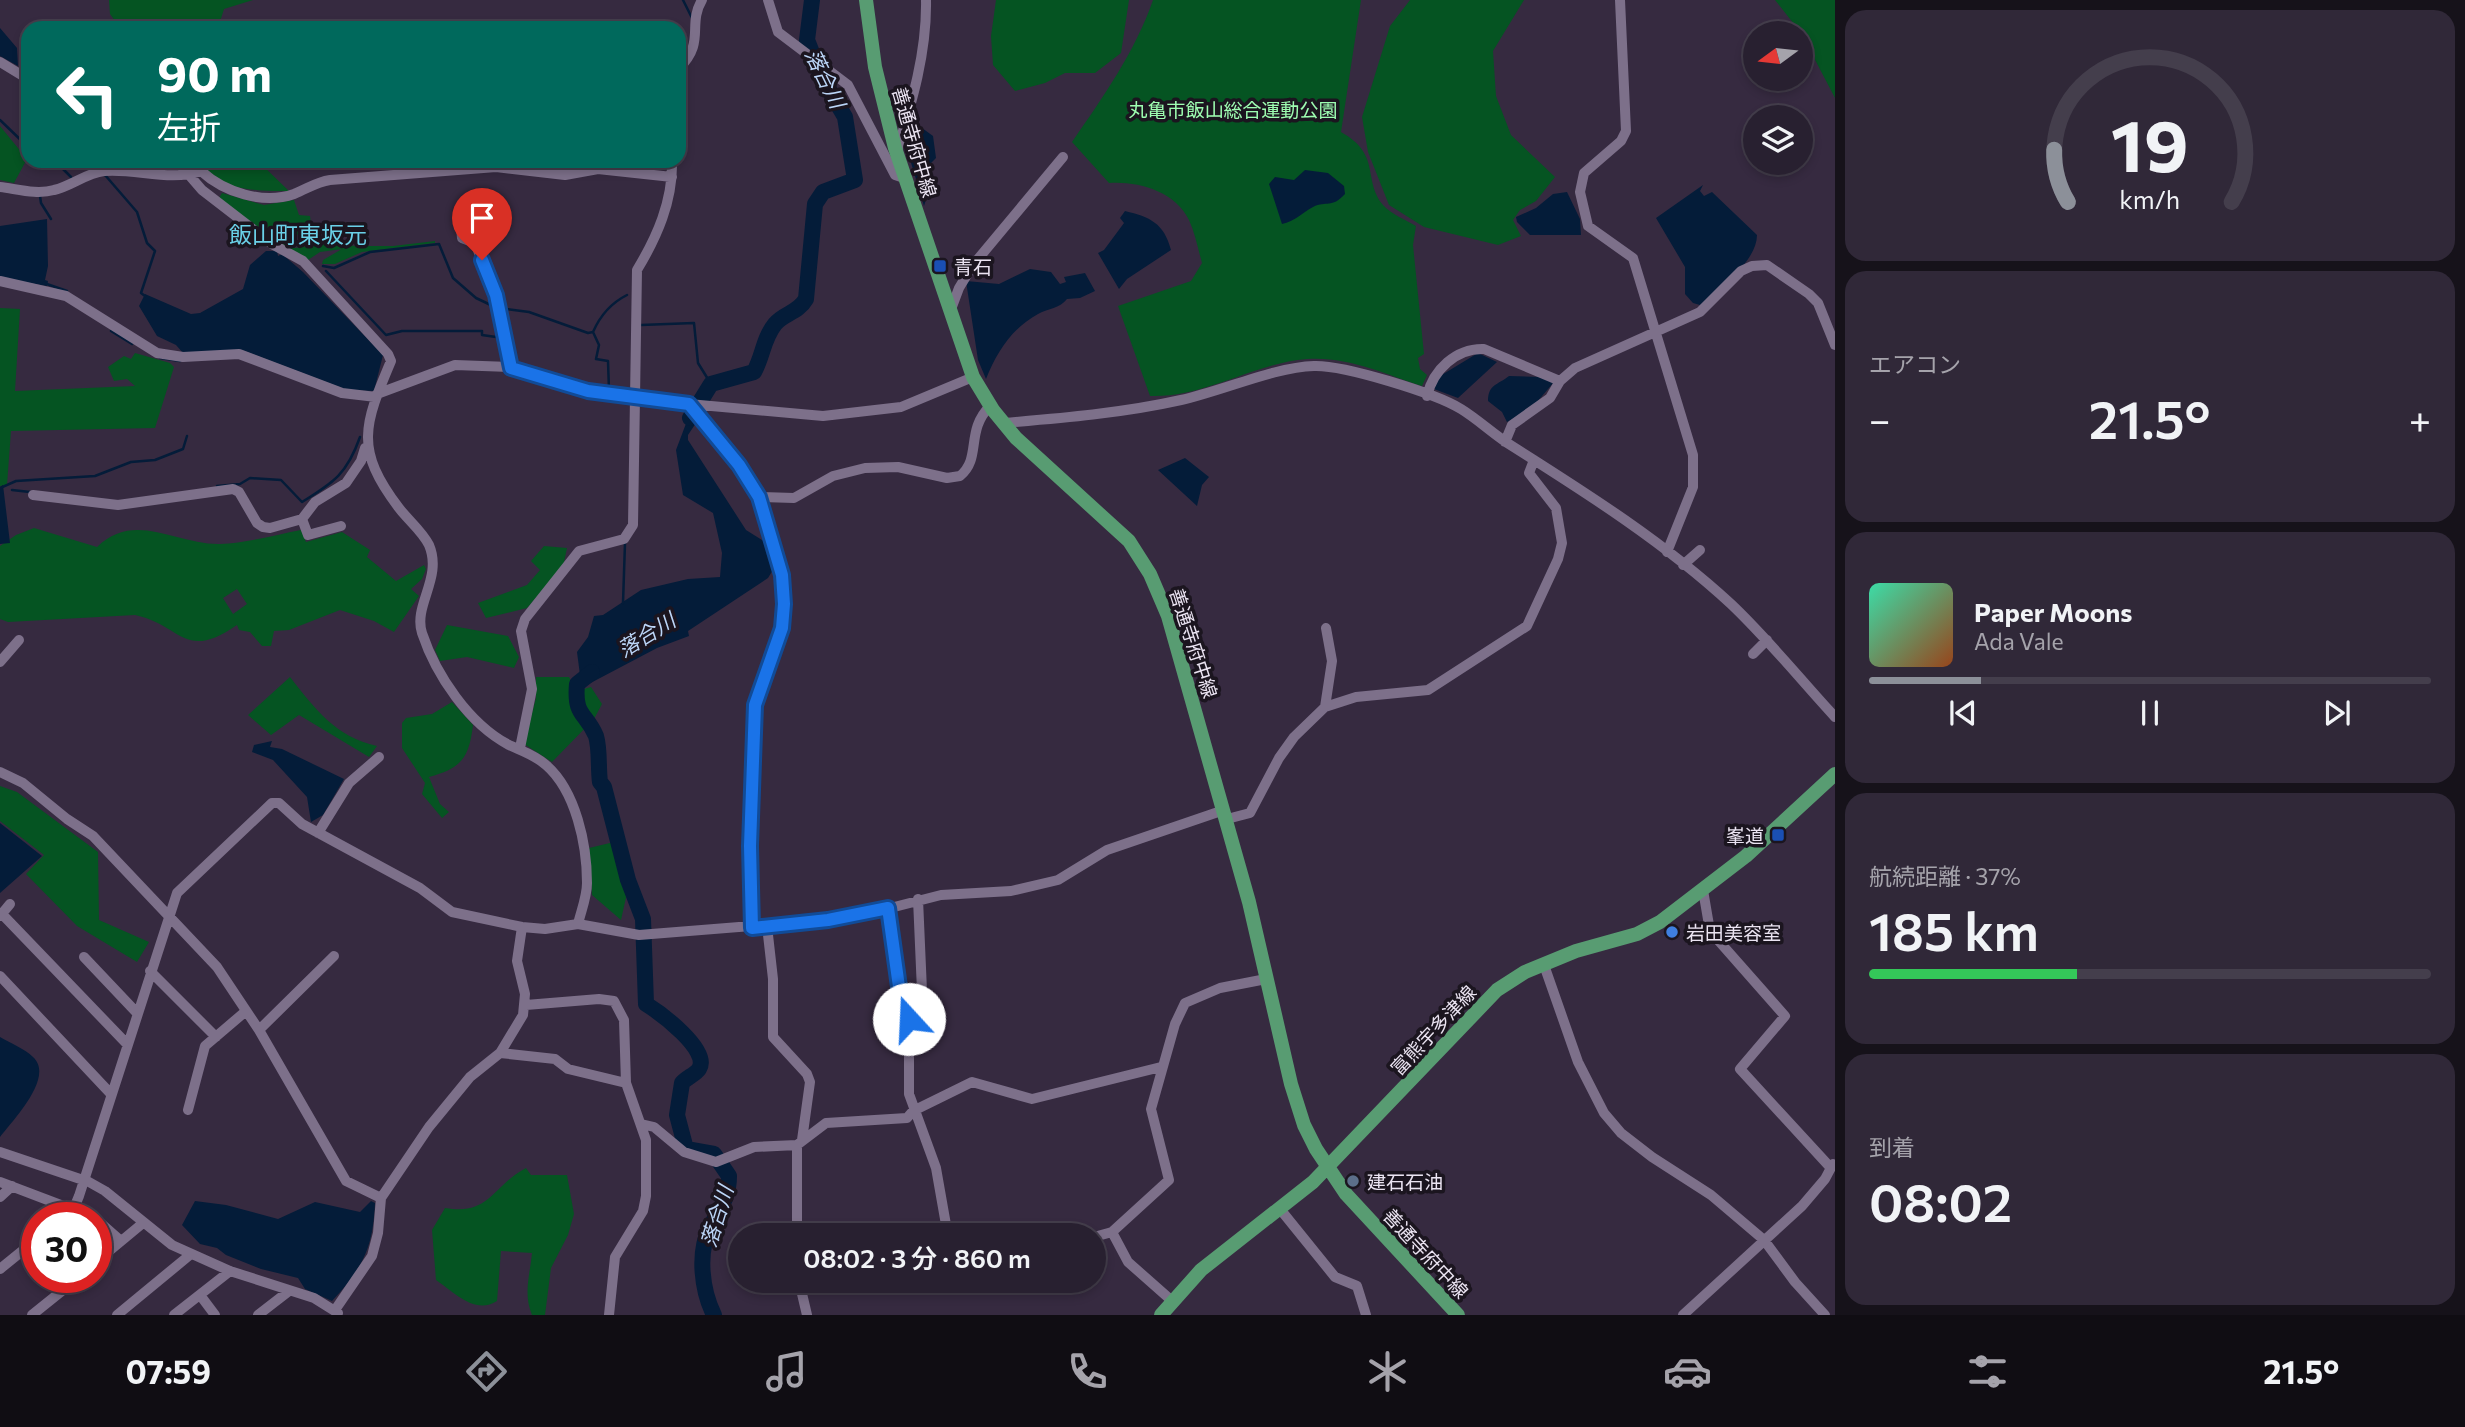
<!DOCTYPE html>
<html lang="ja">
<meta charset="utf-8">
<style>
:root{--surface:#282030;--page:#302838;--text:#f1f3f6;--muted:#a5a3ab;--line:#443e4c;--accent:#8c9099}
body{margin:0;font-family:Commissioner,"Noto Sans JP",sans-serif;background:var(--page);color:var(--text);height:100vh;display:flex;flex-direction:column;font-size:26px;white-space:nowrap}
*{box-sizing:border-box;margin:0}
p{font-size:23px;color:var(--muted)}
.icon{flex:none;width:38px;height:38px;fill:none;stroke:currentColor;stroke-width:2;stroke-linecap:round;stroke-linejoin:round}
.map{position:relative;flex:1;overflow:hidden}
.details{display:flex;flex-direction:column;gap:10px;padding:10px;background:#16121a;width:630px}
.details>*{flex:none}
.hud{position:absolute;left:21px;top:21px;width:665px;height:147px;border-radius:21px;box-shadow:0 4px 10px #0003,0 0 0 2px var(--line);background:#00695c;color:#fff;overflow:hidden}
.needle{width:46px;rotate:255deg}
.fabs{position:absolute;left:1743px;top:21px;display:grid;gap:14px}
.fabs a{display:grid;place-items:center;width:70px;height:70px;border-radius:50%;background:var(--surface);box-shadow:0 4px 10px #0003,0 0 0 2px var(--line);font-size:35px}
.speed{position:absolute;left:21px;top:1202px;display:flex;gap:14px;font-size:35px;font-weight:700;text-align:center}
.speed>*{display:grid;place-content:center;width:91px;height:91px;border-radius:50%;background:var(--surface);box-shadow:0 4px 10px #0003,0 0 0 2px var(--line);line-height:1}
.speed .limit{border:10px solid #d22;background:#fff;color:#111}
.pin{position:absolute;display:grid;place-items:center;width:60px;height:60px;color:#fff;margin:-72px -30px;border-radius:50% 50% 50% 0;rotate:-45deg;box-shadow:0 0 7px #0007}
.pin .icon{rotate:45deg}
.me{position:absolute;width:77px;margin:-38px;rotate:340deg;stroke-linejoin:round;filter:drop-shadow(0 0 5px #0008)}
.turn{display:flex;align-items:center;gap:24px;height:147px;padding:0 21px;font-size:32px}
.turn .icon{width:91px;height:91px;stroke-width:2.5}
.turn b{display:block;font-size:49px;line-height:60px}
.big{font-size:52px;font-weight:600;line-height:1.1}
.details .widget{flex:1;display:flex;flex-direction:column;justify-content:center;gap:10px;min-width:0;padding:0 24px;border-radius:21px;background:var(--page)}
.details .dial{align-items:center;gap:0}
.dial svg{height:182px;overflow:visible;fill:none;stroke:var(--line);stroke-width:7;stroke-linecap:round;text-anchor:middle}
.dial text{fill:var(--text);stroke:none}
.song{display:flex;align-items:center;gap:21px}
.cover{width:84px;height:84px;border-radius:10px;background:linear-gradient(135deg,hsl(160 70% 55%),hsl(20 70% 35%))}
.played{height:7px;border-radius:4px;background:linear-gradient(90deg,var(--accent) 20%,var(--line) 20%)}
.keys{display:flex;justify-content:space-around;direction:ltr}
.heat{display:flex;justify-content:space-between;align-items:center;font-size:38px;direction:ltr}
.charge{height:10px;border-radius:5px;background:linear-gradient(90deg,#34c759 37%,var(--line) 0)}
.trip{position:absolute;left:728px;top:1223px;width:378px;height:70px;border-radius:35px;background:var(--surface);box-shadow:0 4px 10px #0003,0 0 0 2px var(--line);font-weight:600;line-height:70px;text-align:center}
.tab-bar{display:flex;height:112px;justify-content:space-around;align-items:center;background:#100d13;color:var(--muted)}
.tab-bar .icon{width:49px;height:49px}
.tab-bar .on{color:var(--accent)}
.tab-bar b{font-size:32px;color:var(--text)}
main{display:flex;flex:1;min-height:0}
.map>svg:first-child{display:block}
</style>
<main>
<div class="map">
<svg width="1835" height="1315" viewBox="0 0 1835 1315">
<rect width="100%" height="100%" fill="#362a40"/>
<path fill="#055422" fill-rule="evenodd" d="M109,0H253L224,9L218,28H120L110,14Z
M996,0H1129L1121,53L1095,73H1065L1045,83L1015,91L993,65L991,36Z
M1153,0H1361L1341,132C1382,155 1362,179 1383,205C1391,214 1406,220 1416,226L1413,245L1424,354L1418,358L1420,369L1427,375L1422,386C1385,374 1347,356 1307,359C1254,363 1205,398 1150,396L1118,306L1191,281L1202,263C1198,249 1195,233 1189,220C1175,191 1138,181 1109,183L1072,142C1103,97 1135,52 1153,0Z
M1410,0H1524L1493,51L1496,96L1511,135L1555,177L1536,201L1520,210L1513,220L1521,236L1498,245L1424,227L1389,205L1368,152L1362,117L1390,26Z
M1775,0H1835V98L1801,33Z
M0,126L27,159L14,183L0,180Z
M182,161H258L289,191C254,192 207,187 182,161Z
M222,193L264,205L294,200L299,215L310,216L311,224L300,231L292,242L295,248L340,241L354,246H393L435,241V243L362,252L335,264H322L323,260L342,249L320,252L308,260L268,236L219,198Z
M0,308L20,309L15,391L135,386L127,379L114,381L108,367L124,356L131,359L135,353L170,363L174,367L155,428L11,431L7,485L0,486Z
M34,528L97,547C135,510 176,545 220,544C247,543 275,535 301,530L306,542L342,532L370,550L367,557L396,581L424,565L426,569L422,579L411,589L419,596L394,632L374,621L340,610L289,630L274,631L271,646H262L250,632L239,630L237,625C184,662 182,625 135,615L8,622L0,619V546L16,535ZM237,589L247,604L233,614L223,598Z
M544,546L567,548L563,567L527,608L486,618L478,603L527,585L540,570L531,561Z
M447,625L508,636L519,657L514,668L467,657L440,661L435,650Z
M290,677C315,709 336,737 377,746L369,757L299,715L271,735L248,715Z
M536,677H569L572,683L584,689L591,687L602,704L594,719L552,762L524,744L536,698Z
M452,702L473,725C469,758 462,768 429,777L440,804L449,812L442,818L422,794L425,783L402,748V723L406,718L432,714Z
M0,786L17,792L98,852L99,920L149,942L137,962L77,926L26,874L44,855L0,821Z
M614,842L627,893L621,920L592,895L589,848Z
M526,1168L531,1175H567L574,1214L568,1235L551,1268L545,1315H532C523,1293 530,1275 532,1253L501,1251L497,1301C475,1315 455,1293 436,1280L432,1230L445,1208C490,1216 492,1186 526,1168Z"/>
<path fill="#041c39" d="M0,28L17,48L18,66L0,56Z
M922,128L933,136L936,158L929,165C932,177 928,194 924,206L909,156V137Z
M1305,170L1328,173L1344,186L1345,194C1331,209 1327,200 1313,207C1302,213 1295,221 1282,224L1269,184L1275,177L1294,180Z
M1703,185L1700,191L1704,196L1712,192L1757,235C1757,262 1718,289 1700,305L1693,303L1685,294V267L1656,218Z
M1567,192L1580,219L1581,235H1530L1517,222L1516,217L1536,208L1553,194Z
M1125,211C1150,217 1164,223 1171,250L1127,279L1119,289L1098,253L1104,250L1124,223L1120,218Z
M47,219L48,266L45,280L48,281L47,286L0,278V226Z
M266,251H277L278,256L282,254L303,272L383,355L374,391L347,390L242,350L183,353L176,345L157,336L139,306L145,294L191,314L200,313L243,289L250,265Z
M1030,269L1051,272L1060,284L1066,282L1064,277L1085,273L1095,291L1080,298L1067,299C1059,309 1049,308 1038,314C1011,329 997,352 986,379L978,360L966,281L999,284Z
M1478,353L1497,362L1458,398L1434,389L1440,376Z
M1509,376L1540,377L1554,382L1531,409L1507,422L1502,412L1488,401C1488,384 1498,385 1509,376Z
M690,413L698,420L688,435V440L746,530L770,545L776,565L768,578L688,631L689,636L657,648L583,687L576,682L580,675L577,652L588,637L594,616L603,615L641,590L688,579L720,577L722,553L713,513L683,495L676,450Z
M1185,458L1209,477L1202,485L1197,506L1158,470Z
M3,485L10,543L0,544V487Z
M272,741L270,747L282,749L344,779L323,815L311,822L307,797L273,760L252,752L254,745Z
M0,823L42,856L0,893Z
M0,1037C10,1043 25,1049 33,1057C55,1077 13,1120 0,1137Z
M195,1201L226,1205L278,1219L315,1202L360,1212L371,1201L375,1203C373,1248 363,1268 332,1301L305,1289L298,1278L261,1269L226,1255L217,1248L200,1244L182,1225Z"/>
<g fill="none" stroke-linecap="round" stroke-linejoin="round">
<path stroke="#041c39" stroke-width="2.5" d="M683,0L692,18
M0,120L28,147
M55,161L71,177
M105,175L137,212L147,243L155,251L141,293L145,296
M40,196L41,203L51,219
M323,266L334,268L370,252L439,244L453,278L476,298L495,307
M326,271L386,335L402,331H482V335L496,337
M44,283L67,291
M506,309L529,312L588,333L593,332C600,316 611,303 627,295
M641,325L694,323L698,363L711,384
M111,331L132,344
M593,332L599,345L596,359L608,361L609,390
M160,358L180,361
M217,486L240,484L250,478L281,480L302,502C334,482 347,474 360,437
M0,488L16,481L95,476L131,462L155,460L183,449L187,436
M12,490L30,492
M623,603L625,543"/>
<path stroke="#041c39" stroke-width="16" d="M690,418L711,384L754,372C763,356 763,339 775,324C784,313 798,313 806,299L815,204L823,192L855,180L845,117L822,78L807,40L812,0
M592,672L577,684C574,717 586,712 596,736C600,749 598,768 600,782L604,787L628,880L643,919L646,1004C659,1012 711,1050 699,1069C696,1074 686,1078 682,1083L677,1115L686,1149L714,1154L729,1176C729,1199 719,1209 710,1228C697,1253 702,1291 714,1315"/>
<path stroke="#7d708a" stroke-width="10" d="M768,0L778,32L848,85L895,175L904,178
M1620,0L1626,131L1621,141L1584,173L1580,192L1588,226L1633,258L1693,455V487L1667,552
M0,62L28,79
M679,68C706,42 687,25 702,0
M897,151C912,102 927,52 926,0
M177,161L202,190L272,244L303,261L388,354L391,361C364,425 354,449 399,508C408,520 422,531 429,545C443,578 413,605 422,633C436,675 469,724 509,745C522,751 535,755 546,765C576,791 587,845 587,883C587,897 581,911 578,924
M0,187C17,189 37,195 54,190C72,186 86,173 104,171C136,168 170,182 201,171C224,192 263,205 294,194C307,189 316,182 330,180L496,167L565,175L598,169L672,177
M461,227L462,238L475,243L496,295L511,367
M475,243L485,230L504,223
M0,281L66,296L157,353L183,357L239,354L342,393L376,397
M950,312L959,288L973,265L1063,157
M377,394L455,365L511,367L588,391L633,399L823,416L901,407L973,377
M1427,396C1433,370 1456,348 1484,349L1560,381
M689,404C712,428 735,455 752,483C771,515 790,593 782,629C772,669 756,693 753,737L752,928
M1003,423C1063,418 1123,413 1181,400C1222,391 1275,367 1314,366C1344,365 1435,393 1461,409C1479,420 1494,435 1512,446C1588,494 1665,543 1731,604C1768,639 1800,679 1835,717
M1505,442L1512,425L1550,398L1560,381L1575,368L1700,312L1741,271L1752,266L1767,265L1809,294L1818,303L1835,345
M33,495L118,505L233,489L239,492L257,523L263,527L270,528L302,519L315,502L346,483L361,461L365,448
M759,497L794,498L833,476L865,468L898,467L947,478L960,476C982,458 965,431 990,406
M302,519L308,535L341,526
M1683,565L1700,550
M1753,654L1767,640
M0,662L19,640
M1325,707L1332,661L1326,628
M520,748L532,689L521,631L525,619L579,551L624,539L633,525L637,270C657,237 673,201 672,161
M0,772L23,783L67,819L93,836L217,967L259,1030L346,1181L381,1198
M1227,819L1250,813L1279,758L1294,737L1325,707L1356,697L1428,690L1527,626L1558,559L1562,543L1556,508L1529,473L1534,460
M318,833L349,783L379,757
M1703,890L1710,931L1785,1016L1740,1069L1830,1167
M918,899L922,991L909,994V1094L936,1168L948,1236
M889,908L899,994H909
M2,914L127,1044
M0,916L10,904
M767,926L773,979V1037L807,1074L810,1082L802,1140
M84,957L137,1013
M1544,965L1578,1062L1604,1113L1621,1133L1652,1157L1711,1195L1764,1240L1795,1282L1825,1315
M150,971L216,1037
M0,976L111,1094
M526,1005L599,999L614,1001L624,1020L626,1083L646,1140V1196L643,1211L615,1257L609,1315
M259,1030L334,956
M500,1053L555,1059L568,1069L626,1083
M188,1110L205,1046L246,1011
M641,1124L654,1127L684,1152L716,1162L754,1147L797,1145L826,1123L907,1118L913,1111L972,1082L1032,1099L1161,1067
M797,1145V1236
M0,1152L89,1182L105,1191L172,1245L230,1271L314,1298L338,1313
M0,1182L95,1218
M0,1197L12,1186
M1280,1209L1335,1277L1357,1286L1366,1315
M62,1218L74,1208L79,1196L177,893L272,803H279L302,824L420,888L452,912L522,927L545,929L578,924L639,935L828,920L863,915L941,895L1011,891L1058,880L1107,850L1224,810
M96,1219L121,1241
M1112,1232L1128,1262L1171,1300
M1094,1237L1112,1232L1169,1180L1151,1109L1175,1024L1185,1003L1220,988L1266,979
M96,1262L143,1223
M0,1269L37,1239
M799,1281L807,1315
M200,1295L215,1315
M335,1310L372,1256L378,1233L381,1198L429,1127L470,1077L500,1053L523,1015L525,994L517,961L522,927
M32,1315L78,1278
M117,1315L191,1254
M174,1315L230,1271
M258,1315L289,1291
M1683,1315L1802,1206L1825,1179L1833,1164"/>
<path stroke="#589c72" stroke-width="14" d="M866,0L875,67L895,148L973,377L993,410L1016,438L1129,541L1150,574L1168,616L1249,902L1291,1084L1304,1125L1316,1149L1346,1194L1458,1315
M1161,1315L1201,1270L1313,1182L1497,990L1525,972L1576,951L1637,934L1660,922L1746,856L1835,774"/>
</g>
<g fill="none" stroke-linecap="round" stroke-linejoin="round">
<defs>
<path id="route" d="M482,260L496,295L511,368L588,391L689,404L739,465L759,497L782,575L784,604L782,628L755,705L750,846L752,928L828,920L888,908L900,994L909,995V1019"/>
</defs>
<use href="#route" stroke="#114b97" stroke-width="18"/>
<use href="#route" stroke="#1a73e8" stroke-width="12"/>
</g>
<g fill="#1a4fb4" stroke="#1b151f" stroke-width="2.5">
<rect x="933" y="259" width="14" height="14" rx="3.5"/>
<rect x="1771" y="828" width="14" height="14" rx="3.5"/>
</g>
<circle fill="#3f7fe0" stroke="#1b151f" stroke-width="2.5" cx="1672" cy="932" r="7"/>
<circle fill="#5c6f8a" stroke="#1b151f" stroke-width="2.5" cx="1353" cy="1181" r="7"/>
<g text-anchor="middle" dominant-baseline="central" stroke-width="7" stroke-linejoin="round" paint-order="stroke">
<g font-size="19" fill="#9efdb1" stroke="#1b151f">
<text x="1233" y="109">丸亀市飯山総合運動公園</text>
</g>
<g font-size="19" fill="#ebe4f2" stroke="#1b151f">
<text transform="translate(915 142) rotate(74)">善通寺府中線</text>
<text transform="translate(1194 643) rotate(72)">善通寺府中線</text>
<text transform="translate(1433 1030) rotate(-47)">富熊宇多津線</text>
<text transform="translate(1426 1253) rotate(47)">善通寺府中線</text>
</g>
<g font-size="19" fill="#ebe4f2" stroke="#1b151f" text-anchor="start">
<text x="954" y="266">青石</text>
<text x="1764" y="835" text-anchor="end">峯道</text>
<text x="1686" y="932">岩田美容室</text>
<text x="1367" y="1181">建石石油</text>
</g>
<g font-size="21" font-style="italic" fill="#bcd6f8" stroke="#1b151f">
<text transform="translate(826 78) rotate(64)">落合川</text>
<text transform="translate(646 634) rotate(-32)">落合川</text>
<text transform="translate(716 1216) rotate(-73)">落合川</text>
</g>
<g font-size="23" fill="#6ad0e7" stroke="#1b151f">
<text x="298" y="234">飯山町東坂元</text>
</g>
</g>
</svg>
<div class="fabs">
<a><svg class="needle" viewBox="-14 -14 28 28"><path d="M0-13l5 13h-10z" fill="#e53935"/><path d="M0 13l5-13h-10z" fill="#a5a3ab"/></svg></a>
<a><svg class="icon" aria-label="layers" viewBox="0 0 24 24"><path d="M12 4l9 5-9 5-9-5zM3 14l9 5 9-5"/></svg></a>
</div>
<div class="speed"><div class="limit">30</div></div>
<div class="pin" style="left:482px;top:260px;background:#d93025"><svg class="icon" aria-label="arrive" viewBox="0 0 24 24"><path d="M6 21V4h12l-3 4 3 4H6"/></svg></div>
<svg class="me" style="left:909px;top:1019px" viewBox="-20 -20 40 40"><circle r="19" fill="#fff"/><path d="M0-13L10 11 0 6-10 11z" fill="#1a73e8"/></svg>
<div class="trip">08:02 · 3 分 · 860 m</div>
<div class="hud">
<div class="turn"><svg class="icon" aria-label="left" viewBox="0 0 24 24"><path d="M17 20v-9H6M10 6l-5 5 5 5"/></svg><div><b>90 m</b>左折</div></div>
</div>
</div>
<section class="details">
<div class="widget dial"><svg viewBox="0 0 100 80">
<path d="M14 69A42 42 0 1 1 86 69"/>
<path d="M14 69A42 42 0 0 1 8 46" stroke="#8c9099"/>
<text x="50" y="56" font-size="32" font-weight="700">19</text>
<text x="50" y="72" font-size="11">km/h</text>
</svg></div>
<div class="widget"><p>エアコン</p>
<div class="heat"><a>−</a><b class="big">21.5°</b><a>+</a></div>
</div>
<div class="widget">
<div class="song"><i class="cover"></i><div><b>Paper Moons</b><p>Ada Vale</p></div></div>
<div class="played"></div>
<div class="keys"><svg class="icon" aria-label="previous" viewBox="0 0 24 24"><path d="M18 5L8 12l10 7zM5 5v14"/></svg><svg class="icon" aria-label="pause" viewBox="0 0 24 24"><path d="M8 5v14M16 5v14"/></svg><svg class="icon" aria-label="next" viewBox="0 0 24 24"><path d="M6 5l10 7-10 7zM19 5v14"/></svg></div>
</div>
<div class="widget"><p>航続距離 · 37%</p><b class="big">185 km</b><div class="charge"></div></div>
<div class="widget"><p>到着</p><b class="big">08:02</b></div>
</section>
</main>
<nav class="tab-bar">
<b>07:59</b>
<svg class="icon on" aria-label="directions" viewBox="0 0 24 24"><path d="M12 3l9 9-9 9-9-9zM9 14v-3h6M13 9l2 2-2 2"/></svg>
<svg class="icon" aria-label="music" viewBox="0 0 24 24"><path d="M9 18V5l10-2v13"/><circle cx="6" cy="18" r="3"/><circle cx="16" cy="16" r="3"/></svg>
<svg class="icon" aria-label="phone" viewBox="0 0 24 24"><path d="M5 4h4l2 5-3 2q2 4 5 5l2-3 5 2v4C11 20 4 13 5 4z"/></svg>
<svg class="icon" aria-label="climate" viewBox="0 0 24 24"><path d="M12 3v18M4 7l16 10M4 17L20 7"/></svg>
<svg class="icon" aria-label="car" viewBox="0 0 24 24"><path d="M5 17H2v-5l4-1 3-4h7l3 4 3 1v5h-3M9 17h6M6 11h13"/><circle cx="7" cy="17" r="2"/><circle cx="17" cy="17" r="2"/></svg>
<svg class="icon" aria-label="filters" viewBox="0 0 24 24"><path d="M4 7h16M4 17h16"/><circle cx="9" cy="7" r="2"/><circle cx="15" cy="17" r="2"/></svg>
<b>21.5°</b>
</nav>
